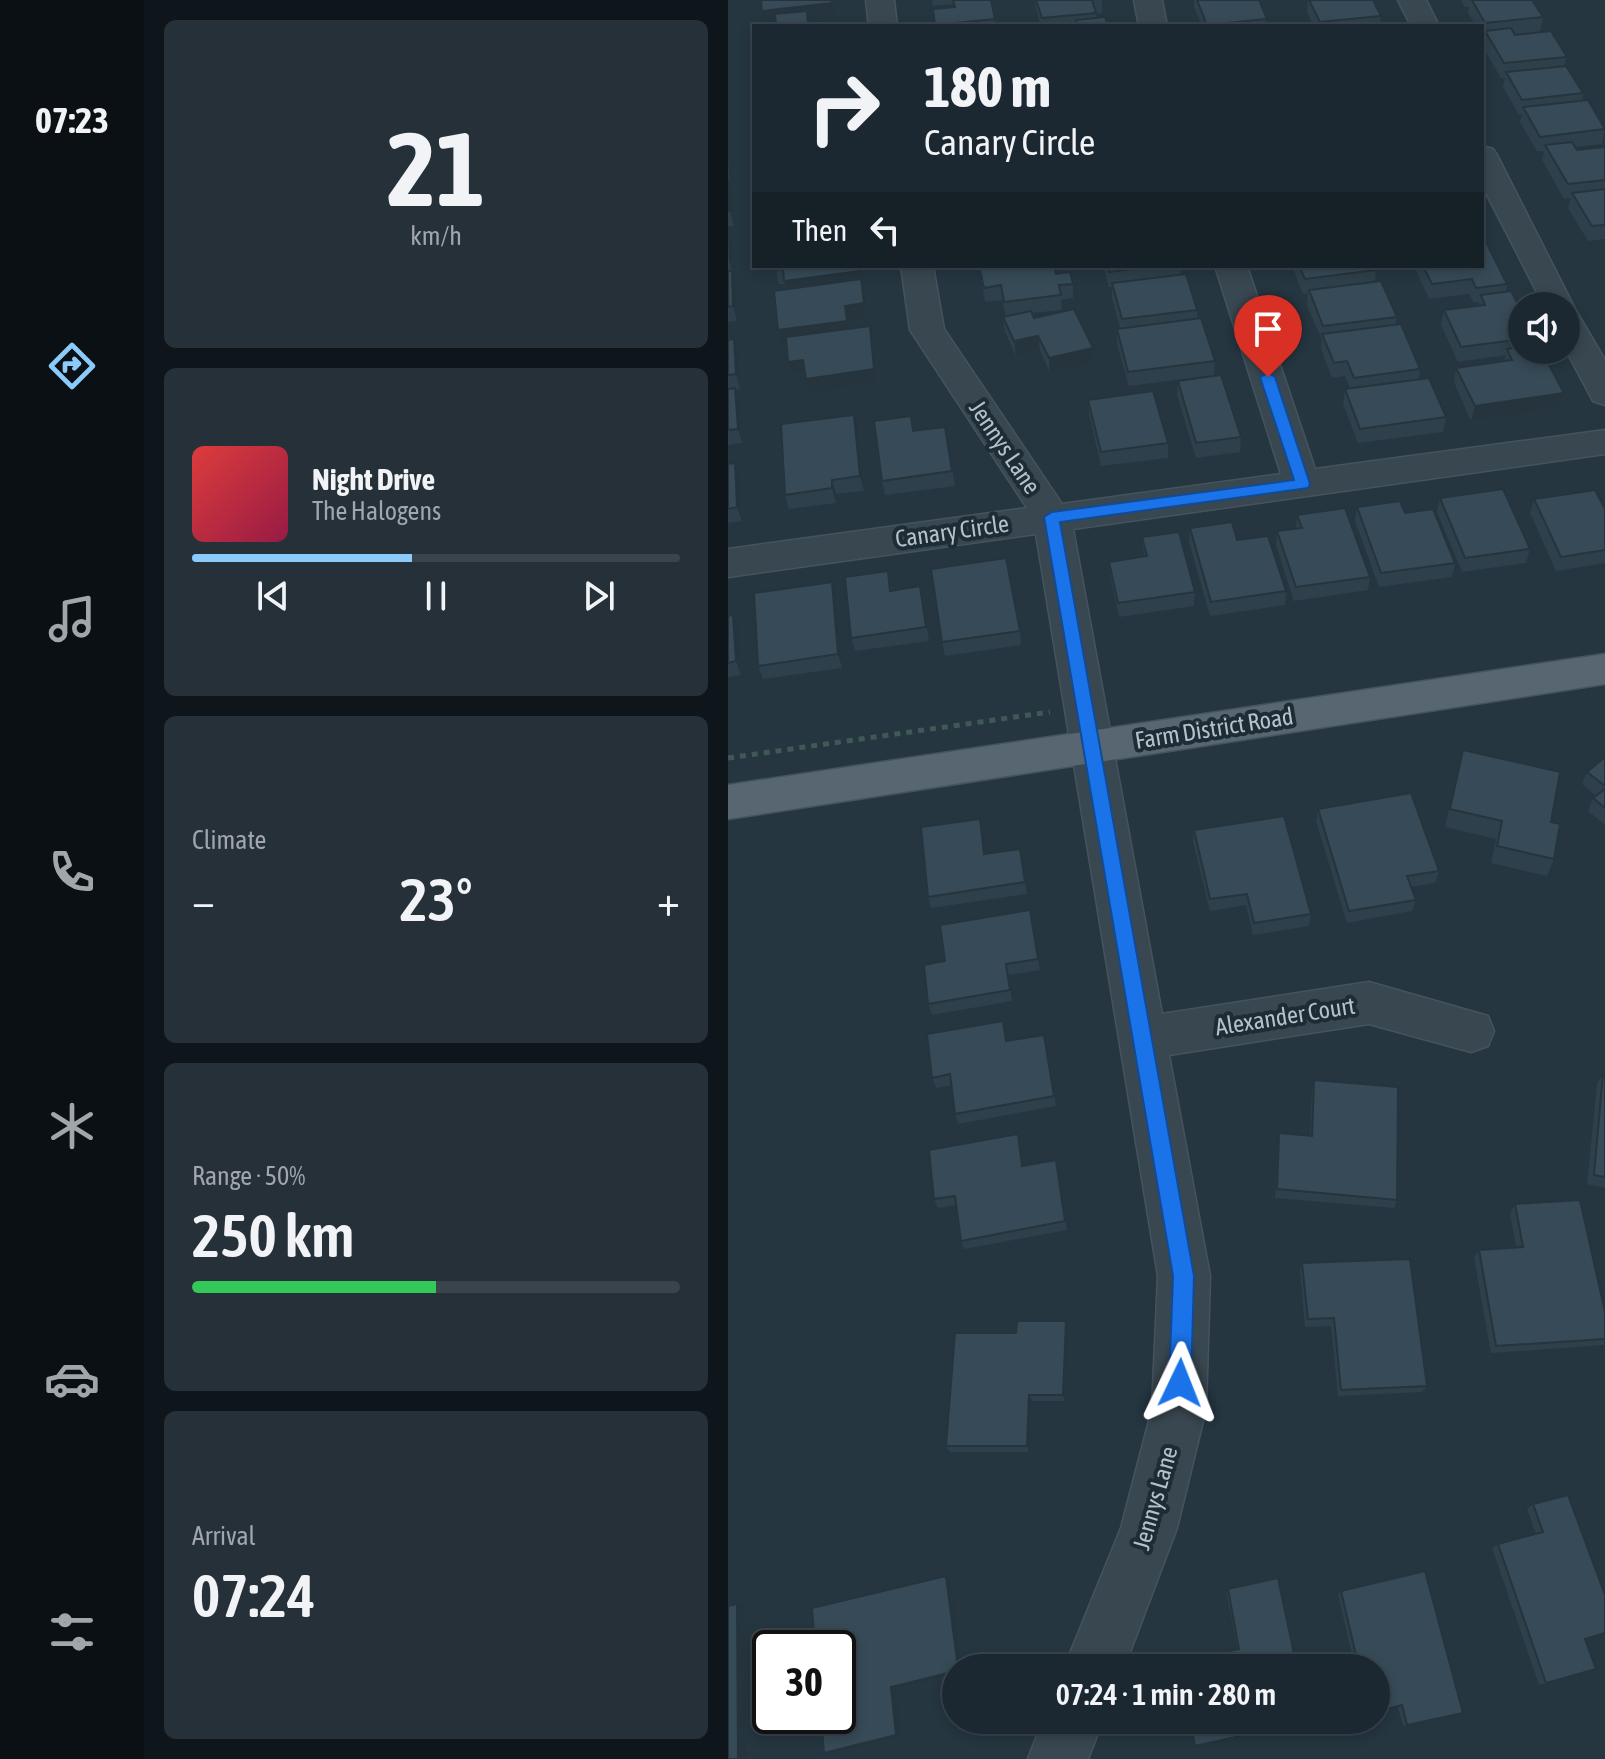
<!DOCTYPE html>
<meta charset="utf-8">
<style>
:root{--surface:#1c2831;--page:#253039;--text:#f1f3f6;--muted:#a0a6ab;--line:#3a444d;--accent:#8bcbfb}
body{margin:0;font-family:"Asap Condensed",sans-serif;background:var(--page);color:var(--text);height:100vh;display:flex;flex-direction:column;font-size:30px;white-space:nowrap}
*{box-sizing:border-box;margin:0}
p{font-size:26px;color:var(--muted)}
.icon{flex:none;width:44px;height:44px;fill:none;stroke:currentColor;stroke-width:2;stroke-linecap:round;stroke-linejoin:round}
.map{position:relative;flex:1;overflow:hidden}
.side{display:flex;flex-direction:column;gap:20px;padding:20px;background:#0f161b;width:584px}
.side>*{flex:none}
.top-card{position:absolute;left:24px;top:24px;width:732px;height:244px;border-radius:0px;box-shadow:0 4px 12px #0003,0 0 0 2px var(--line);background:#1c2831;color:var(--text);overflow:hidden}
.controls{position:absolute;left:780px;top:292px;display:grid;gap:16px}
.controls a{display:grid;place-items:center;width:72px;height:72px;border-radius:50%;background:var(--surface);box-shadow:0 4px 12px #0003,0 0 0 2px var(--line);font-size:40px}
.speed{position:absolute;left:24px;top:1630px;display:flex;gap:16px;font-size:40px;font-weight:700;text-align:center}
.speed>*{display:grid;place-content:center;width:104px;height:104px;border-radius:50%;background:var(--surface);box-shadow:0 4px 12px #0003,0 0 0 2px var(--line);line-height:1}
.speed .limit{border:4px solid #111;border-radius:12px;background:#fff;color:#111}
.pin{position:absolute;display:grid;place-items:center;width:68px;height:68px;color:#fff;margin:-82px -34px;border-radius:50% 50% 50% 0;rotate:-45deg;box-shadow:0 0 8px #0007}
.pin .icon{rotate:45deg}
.me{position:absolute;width:88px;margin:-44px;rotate:2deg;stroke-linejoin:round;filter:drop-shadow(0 0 6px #0008)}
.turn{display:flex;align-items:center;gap:28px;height:168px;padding:0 40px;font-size:36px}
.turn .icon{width:104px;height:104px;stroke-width:2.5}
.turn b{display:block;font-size:56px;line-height:68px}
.then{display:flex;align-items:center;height:76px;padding:0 40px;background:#0003;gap:16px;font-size:30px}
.big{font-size:60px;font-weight:600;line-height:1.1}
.side .widget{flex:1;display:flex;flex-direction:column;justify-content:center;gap:12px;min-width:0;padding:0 28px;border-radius:12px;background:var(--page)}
.side .dial{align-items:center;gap:0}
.dial b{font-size:104px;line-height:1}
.song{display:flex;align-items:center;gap:24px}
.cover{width:96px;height:96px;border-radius:12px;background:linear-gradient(135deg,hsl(0 70% 55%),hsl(340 70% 35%))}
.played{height:8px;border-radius:4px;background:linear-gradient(90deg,var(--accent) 45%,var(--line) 45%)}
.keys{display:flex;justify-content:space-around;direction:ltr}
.heat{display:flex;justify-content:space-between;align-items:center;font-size:44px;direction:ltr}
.charge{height:12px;border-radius:6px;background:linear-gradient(90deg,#34c759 50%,var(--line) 0)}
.trip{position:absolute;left:214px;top:1654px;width:448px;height:80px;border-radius:40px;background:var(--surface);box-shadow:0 4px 12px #0003,0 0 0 2px var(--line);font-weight:600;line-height:80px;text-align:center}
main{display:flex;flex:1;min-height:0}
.tabs{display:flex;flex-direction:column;width:144px;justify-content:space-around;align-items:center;background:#0b1014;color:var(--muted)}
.tabs .icon{width:56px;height:56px}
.tabs .current{color:var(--accent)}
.tabs b{font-size:36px;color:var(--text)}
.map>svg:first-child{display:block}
</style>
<main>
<nav class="tabs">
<b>07:23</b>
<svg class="icon current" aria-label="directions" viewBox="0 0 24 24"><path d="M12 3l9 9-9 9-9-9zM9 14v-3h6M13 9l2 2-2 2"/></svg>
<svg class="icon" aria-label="music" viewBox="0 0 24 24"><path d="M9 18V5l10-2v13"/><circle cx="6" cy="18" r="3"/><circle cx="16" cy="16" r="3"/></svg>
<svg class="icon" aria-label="phone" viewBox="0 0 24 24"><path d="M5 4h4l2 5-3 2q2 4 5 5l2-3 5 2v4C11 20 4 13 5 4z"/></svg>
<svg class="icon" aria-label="climate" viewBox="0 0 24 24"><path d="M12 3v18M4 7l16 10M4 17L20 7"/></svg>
<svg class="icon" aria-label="car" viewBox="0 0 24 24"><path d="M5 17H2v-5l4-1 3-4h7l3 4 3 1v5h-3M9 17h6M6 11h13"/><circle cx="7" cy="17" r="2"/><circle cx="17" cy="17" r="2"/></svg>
<svg class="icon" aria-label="filters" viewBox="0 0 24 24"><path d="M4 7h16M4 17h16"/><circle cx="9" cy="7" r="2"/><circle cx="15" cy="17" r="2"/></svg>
</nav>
<section class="side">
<div class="widget dial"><b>21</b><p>km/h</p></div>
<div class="widget">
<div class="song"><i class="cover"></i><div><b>Night Drive</b><p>The Halogens</p></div></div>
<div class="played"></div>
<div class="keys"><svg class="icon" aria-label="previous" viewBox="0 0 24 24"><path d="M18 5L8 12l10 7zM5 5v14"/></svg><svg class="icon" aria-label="pause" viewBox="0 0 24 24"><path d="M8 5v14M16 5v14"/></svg><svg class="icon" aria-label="next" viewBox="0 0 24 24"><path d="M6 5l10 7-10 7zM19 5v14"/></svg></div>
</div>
<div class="widget"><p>Climate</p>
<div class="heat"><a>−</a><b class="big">23°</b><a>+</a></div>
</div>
<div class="widget"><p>Range · 50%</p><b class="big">250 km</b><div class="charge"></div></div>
<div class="widget"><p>Arrival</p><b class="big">07:24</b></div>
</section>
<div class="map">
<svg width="877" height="1759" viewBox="0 0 877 1759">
<rect width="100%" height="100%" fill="#253641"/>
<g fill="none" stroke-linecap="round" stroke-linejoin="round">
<defs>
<path id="minor" d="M138,0H166L169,26H141Z
M406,0H434L439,26H411Z
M670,0H698L711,26H683Z
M754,146L765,149L769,155L847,309L877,360V405L865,401L838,350V306H816L754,185Z
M173,266H205L216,329L334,504L553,474L487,266H519L587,469L877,430V454L345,529L434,1014L641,982L760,1016L766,1031L760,1046L743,1052L641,1024L441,1055L482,1276L478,1409L449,1528L396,1668H336L393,1528L424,1409L430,1276L308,534L0,577V549L299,508L182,330Z
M315,1720H375L360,1759H300Z"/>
<path id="major" d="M877,654V684L0,819V785Z"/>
</defs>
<use href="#minor" stroke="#45535d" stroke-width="3"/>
<use href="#major" stroke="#45535d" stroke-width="3"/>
<path stroke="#405957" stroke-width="5" stroke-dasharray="6 6" stroke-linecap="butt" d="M0,758L322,712"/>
<use href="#minor" fill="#394750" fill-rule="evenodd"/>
<use href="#major" fill="#576670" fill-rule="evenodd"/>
</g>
<path fill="#2e404b" d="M204,0H263L268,26H207L205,9L226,7V4L205,6Z
M307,0H374V13L368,14L369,18L380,26H313L308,8Z
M466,0H531L539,19L538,26H474L466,7Z
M580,0H645L653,16L652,26H654H586L579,13Z
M733,0H804L815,17L812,32L839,57L836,66L855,93L854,101L877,128L874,144L847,147L849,150L877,147V239L860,241L840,208L843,198L836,199L814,160L816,151H809L792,122L794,114L791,115L775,87L777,78H773L754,46L756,38L754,37V26H748L740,13L741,7H737Z
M0,153L1,182L4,194L6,226H0Z
M0,230L3,241L5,275L8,286L9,321L0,322Z
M47,266L134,286L139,318L120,321L121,329L145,341L149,383L82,393L77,375L64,376L60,362L59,344L54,345L58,289L56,284H51Z
M251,266L328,274L345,284V298L333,300L334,310L304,313L306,318L365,348L366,363L322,373L312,350L288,356L277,332L275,317L278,316L274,300L257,302Z
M375,266H453V275L469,310V319L487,361L486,375L401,386L389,344V329L392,328L384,298V287H381Z
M564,266H646L648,270L647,282L669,317L667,325L692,369L691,380L718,417L715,432L630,443L615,404L617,389H622L617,376L604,378L593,349L594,340L579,305L580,293L575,294Z
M686,266H754L779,284L778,292L794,312V350L836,393L832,408L743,421L726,382L728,368L776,361L778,355L730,362L713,325L716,310L750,306L751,302H745L741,294L701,299Z
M0,340L10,354L12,389L8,390L12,403L14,443L0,445Z
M450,381L513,437L512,452L468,458L449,395Z
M360,400L440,443V458L373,466L361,414Z
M217,427L227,486L157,495L154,481L186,431Z
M130,430L136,491L108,494V503L61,509L57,495Z
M7,463L12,478L14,521L0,523V464Z
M712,498L802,549L798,563L734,572L709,512Z
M806,499L877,509V563L828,571L802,513Z
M629,507L677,513L727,563L724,577L651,587L627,521Z
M569,515L642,577L640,590L566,601L548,545L549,531L568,528Z
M462,528L509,540L558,591L557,605L482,616L461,542Z
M414,537L467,592L466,606L391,617L382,575L381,562L416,557Z
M163,585L164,590L192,586L201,641L127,651L123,638Z
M107,596L114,668L35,679L30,666Z
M0,616L11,629L13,675L0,677Z
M292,631L293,645L217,656L214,642Z
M735,750L823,822L826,859L819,876L763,863L768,839L717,827Z
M877,757V825L860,811L865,798L868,796L854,784L859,772Z
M590,809L711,871L707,883L683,887L688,900L684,911L619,923L588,821Z
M466,830L583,914L581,926L525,935L518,905L482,911L465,842Z
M254,831L257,854L292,849L299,894L203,908L200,897Z
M302,910L312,970L280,975L284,1001L204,1015L200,1004L217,961Z
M316,1035L328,1106L230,1124L227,1114L224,1085L208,1088L204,1078L279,1041Z
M875,1074H877V1188L859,1184L869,1084Z
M586,1080L669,1200L666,1208L547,1198L550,1142L551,1133L582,1135L584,1090Z
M292,1144L295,1166L328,1160L339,1230L236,1249L233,1241L228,1205L210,1208L206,1199Z
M787,1204L877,1312L876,1345L763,1353L746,1258L751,1250L788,1247L782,1213Z
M574,1263L699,1386L694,1392L610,1396L603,1326L577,1327L572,1271Z
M339,1328L337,1401H304L301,1452H222L218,1446L288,1333Z
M805,1504L868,1669L811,1685L764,1548L770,1544L808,1534L799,1509Z
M500,1589L569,1668L510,1649L498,1592Z
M613,1591L735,1713L675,1726L670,1707L648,1668H627L610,1594Z"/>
<path fill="#26343d" d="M104,3L107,17L81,20L82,26H80V20L37,25L34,11Z
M0,114V116L2,144L0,137Z
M0,179L4,194L6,226L2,211Z
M0,230L3,241L5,275L1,260Z
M133,266L139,318L120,321L122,336L54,345L50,330L117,306L59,295L56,281Z
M4,271L8,286L9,321L5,306Z
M142,326L145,341L149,383L82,393L78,379Z
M310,336L312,350L288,356L286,341Z
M6,339L10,354L12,389L8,374Z
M365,348L366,363L322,373L321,358Z
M75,360L79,374L64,376L60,362Z
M7,388L12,403L14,443L10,429Z
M836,393L832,408L743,421L747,406Z
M126,415L130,430L136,491L132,476Z
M7,463L12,478L14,521L9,507Z
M104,480L108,494V503L104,488Z
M104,582L107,596L114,668L110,654Z
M5,615L11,629L13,675L8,661Z
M338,1321L339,1328L337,1401L335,1395Z
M301,1395L304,1401L301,1452L299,1446Z
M218,1576L222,1579L234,1668H230Z
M9,1604L17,1607L18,1759H10Z
M228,1671V1673L168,1688L173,1735L102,1753H96L163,1687Z"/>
<path fill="#364b57" stroke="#26343d" stroke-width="2" d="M33,0H104V3L34,11Z
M225,0H263L267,19L207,25L205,9L227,7Z
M308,0H364L368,13L314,18Z
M469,0H531L539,19L479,25Z
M581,0H645L653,16L592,22Z
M744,0H804L815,17L757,23Z
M79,11L80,26H48L47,14Z
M377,17L380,26H350L348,20Z
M783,28L787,35L823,31L839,57L776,63L757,31Z
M838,66L855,93L794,100L778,72Z
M860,100L877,129L812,137L795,107Z
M844,142L849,150L877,147V180L840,184L817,145Z
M0,180L2,211H0Z
M877,189V225L864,226L844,193Z
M757,240L779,284L748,288L744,279L704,284L695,266H754V241Z
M47,266H131L132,271L56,281L55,269L47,270Z
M251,266H326L328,274L342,272L345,284L331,285L333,295L276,302L273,285L256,288Z
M379,266H434L381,272Z
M571,266H646L648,270L577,279Z
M0,271H4L5,306L0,307Z
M458,274L469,310L394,319L384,283Z
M133,279L136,303L117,306L119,321L50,330L46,291Z
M653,281L669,317L595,326L581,290Z
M783,291L794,312V319L787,320L794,334V339L733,347L716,310L757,305L753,295Z
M346,309L365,348L321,358L310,336L286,341L275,317L303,311L306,318Z
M473,318L487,361L400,372L389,329Z
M673,324L692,369L626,378L619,361L606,363L594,334Z
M142,326L146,369L78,379L75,360L60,362L58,337Z
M6,339L8,374L0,375V340Z
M794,347V350H813L836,393L747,406L728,368L784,360L779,349Z
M493,375L513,437L468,443L450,381Z
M701,378L718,417L632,429L617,389Z
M7,388L10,429L0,430V389Z
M425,391L440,443L373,452L360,400Z
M126,415L132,476L104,480V488L57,495L53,424Z
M183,416L185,431L217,427L224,471L154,481L146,421Z
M7,463L9,507L0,509V464Z
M775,489L802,549L737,558L712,498Z
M867,490L877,509V550L833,557L806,499Z
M672,501L677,513L705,509L727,563L653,573L629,507Z
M617,508L642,577L568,587L549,531L574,528L569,515Z
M504,522L509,540L540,536L558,591L483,602L462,528Z
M451,532L467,592L390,603L381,562L419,556L414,537Z
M278,558L292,631L214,642L203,569Z
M160,571L162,591L192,586L198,627L123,638L117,577Z
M104,582L110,654L30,666L26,593Z
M5,615L8,661L0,663V616Z
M735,750L832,772L823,822L832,824L826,859L769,846L774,821L722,809Z
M877,757V786L859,772Z
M877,789V808L865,798Z
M683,793L711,871L679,876L688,900L621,911L590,809Z
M556,816L583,914L526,923L519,894L482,899L466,830Z
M252,819L256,854L292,849L297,882L200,897L193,827Z
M302,910L310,959L278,964L282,990L200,1004L196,965L217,961L212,925Z
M275,1021L278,1041L316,1035L326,1096L227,1114L222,1074L204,1078L199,1034Z
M875,1074H877V1177L866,1175Z
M586,1080L670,1087L669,1200L549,1189L551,1133L584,1136Z
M290,1134L294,1166L328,1160L337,1221L233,1241L227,1196L206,1199L201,1150Z
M852,1200L877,1312V1339L768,1346L751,1250L795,1247L787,1204Z
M682,1259L699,1386L613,1390L606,1318L580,1319L574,1263Z
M289,1321H338L335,1395H301L299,1446H218L227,1333H288Z
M840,1495L877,1595V1633L857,1639L868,1669L818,1683L770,1544L815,1532L805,1504Z
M697,1571L735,1713L679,1725L674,1705L648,1712V1668H631L613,1591Z
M218,1576L230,1668H228V1671L163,1687L168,1735L96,1753L93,1716H110V1648H87L84,1608Z
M550,1578L569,1668H453L452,1662L511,1649L500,1589Z
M9,1604L10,1759H0V1606Z
M462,1720H580V1721L467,1746Z"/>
<path fill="#1a73e8" stroke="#114b97" stroke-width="2" d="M540,373L547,377L582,484L580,488L332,522L466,1276L463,1383L460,1390L452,1394L444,1390L441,1383L445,1276L316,517L324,512L566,480L532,377Z"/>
<g text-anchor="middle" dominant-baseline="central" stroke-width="8" stroke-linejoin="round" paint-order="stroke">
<g font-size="24" fill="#b5c2cb" stroke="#1e2c36">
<text transform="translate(277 447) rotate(56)">Jennys Lane</text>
<text transform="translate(224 531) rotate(-8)">Canary Circle</text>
<text transform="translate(486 728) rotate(-9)">Farm District Road</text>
<text transform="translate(557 1016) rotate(-9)">Alexander Court</text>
<text transform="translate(427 1498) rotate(-74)">Jennys Lane</text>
</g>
</g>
</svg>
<div class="controls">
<a><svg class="icon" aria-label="sound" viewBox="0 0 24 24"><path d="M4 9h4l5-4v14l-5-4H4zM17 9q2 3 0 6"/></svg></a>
</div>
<div class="speed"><div class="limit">30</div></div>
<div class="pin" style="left:540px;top:377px;background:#d93025"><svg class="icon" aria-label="arrive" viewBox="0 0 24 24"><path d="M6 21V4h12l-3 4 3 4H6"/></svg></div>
<svg class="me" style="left:452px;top:1383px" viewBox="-20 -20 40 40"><path d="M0-17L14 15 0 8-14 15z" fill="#1a73e8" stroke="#fff" stroke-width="4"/></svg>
<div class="trip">07:24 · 1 min · 280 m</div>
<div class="top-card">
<div class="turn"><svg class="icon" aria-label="right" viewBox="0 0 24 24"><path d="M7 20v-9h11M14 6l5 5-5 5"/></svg><div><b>180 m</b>Canary Circle</div></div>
<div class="then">Then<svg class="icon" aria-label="left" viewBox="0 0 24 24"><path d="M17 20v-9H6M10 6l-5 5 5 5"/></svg></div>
</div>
</div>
</main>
